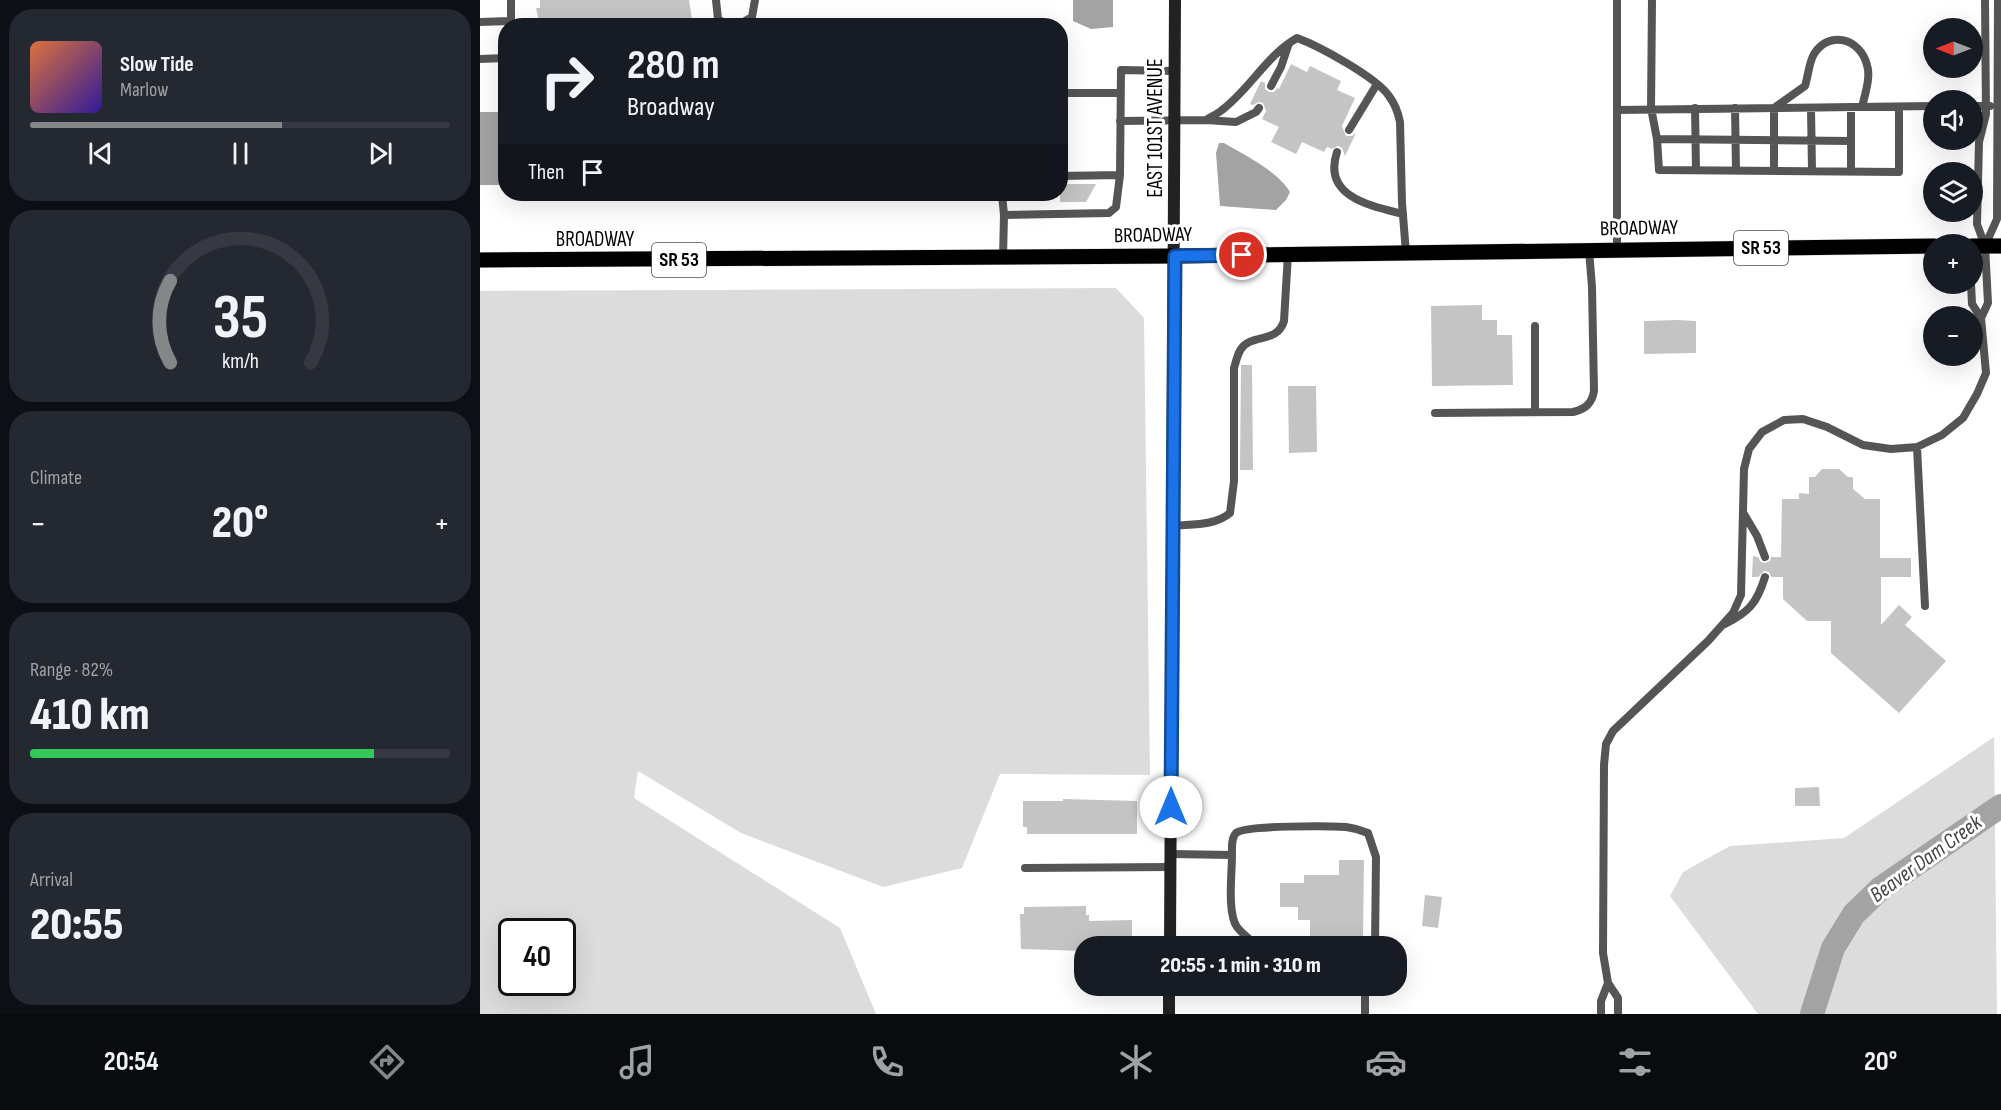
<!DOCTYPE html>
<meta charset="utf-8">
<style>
:root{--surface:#171b24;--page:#242831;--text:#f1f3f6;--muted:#9ea1a6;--line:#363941;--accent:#858687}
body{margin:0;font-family:"Sofia Sans Condensed",sans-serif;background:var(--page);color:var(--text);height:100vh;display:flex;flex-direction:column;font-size:22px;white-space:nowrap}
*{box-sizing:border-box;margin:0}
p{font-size:20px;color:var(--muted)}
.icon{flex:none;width:33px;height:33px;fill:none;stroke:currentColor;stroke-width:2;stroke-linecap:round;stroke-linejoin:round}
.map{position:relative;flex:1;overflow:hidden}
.details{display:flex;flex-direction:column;gap:9px;padding:9px;background:#0d0f14;width:480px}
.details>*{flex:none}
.hud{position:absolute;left:18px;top:18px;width:570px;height:183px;border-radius:24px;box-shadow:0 6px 24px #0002;background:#171b24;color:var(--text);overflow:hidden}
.needle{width:39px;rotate:270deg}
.fabs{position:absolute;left:1443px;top:18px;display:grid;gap:12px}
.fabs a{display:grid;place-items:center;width:60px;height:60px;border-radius:50%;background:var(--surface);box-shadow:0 6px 24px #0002;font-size:30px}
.speed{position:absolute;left:18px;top:918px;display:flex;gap:12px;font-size:30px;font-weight:700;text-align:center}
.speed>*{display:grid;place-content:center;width:78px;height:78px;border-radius:50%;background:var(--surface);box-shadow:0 6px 24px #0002;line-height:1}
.speed .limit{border:3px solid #111;border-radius:9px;background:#fff;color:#111}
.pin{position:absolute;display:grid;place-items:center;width:51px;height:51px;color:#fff;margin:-26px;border:3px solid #fff;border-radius:50%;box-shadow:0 2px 6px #0007}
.me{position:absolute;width:66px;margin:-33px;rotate:0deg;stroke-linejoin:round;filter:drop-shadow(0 0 4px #0008)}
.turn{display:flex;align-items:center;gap:21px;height:126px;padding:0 30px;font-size:27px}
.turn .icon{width:78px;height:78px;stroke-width:2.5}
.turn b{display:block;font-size:42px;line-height:51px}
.then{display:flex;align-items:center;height:57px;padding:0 30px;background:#0003;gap:12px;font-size:22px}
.big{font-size:45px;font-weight:800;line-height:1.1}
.details .tile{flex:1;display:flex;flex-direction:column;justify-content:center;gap:9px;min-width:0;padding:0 21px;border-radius:24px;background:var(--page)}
.details .dial{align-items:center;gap:0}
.dial svg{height:156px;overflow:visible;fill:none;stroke:var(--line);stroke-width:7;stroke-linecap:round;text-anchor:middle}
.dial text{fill:var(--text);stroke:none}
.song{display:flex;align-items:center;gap:18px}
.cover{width:72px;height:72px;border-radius:9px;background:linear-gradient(135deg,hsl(20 70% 55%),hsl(250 70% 35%))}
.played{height:6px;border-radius:3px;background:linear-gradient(90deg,var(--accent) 60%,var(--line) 60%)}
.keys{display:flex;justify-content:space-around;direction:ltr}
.heat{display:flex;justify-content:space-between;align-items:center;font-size:33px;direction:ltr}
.charge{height:9px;border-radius:4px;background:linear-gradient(90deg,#34c759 82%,var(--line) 0)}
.trip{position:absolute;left:594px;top:936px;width:333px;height:60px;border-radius:24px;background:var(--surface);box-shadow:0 6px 24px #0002;font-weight:800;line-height:60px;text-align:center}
.tabs{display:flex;height:96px;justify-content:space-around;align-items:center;background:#090b0e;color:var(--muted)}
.tabs .icon{width:42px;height:42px}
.tabs .selected{color:var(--accent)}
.tabs b{font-size:27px;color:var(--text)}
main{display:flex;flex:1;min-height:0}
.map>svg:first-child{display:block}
</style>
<main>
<section class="details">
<div class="tile">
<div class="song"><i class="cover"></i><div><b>Slow Tide</b><p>Marlow</p></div></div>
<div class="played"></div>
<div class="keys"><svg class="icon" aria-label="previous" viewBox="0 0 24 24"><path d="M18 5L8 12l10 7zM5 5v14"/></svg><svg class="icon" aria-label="pause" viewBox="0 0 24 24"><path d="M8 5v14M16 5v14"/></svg><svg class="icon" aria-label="next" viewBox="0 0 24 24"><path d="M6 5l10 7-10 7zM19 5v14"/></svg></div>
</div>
<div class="tile dial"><svg viewBox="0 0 100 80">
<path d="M14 69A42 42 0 1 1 86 69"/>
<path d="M14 69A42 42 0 0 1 14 27" stroke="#858687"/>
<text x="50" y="56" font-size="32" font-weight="700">35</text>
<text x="50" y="72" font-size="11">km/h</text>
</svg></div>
<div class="tile"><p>Climate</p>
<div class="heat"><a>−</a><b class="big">20°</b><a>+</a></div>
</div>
<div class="tile"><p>Range · 82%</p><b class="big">410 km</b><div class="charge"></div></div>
<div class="tile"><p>Arrival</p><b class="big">20:55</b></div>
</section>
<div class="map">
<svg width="1521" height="1014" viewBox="0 0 1521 1014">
<rect width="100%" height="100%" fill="#fff"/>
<path fill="#dcdcdc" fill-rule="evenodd" d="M636,288L664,318L670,775L520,774L482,868L403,887L261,833L158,771L154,798L360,928L396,1014H0V291ZM32,932H82V982H32Z
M1514,737L1517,1014H1278L1190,896L1203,872L1250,846L1364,838Z"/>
<path fill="#a3a3a3" d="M593,0H633V27L611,29L593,21Z
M0,112H25V185H0Z
M739,143H744C763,154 799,172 810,192L806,200L796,210L740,206L736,153Z"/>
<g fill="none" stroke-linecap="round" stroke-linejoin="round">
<path stroke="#a3a3a3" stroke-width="24" d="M1332,1014L1353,948L1374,914L1401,888L1521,806"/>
</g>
<path fill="#c4c4c4" d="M60,0H209L213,26H60L56,8H60Z
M811,64L827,72L830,66L861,81L857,90L875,98L862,126L866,136H872L876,133L865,156L862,148L858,146L852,149L847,147L844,152L822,142L816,154L791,142L799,127L782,119L786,111L783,103L779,102L773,105L770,104L781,81L785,83V89L789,92H794L797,88L799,89Z
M580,184H616L606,202H580Z
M1002,305V320H1017V335H1032L1033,385L952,386L951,306Z
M1197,320L1216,321V353L1164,354V321Z
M761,365H772L773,470H760Z
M808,386H836L837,452L809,453Z
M1342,469H1359L1368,477H1373V489L1385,499H1400V558H1431V577H1401V625L1419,605L1432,617L1425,625L1466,661L1419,713L1351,653V621H1327L1303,599V577H1291L1289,572L1284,571L1278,577H1272L1273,556L1278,557L1281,562L1285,563L1290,561L1291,557H1301L1302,499H1319V493L1329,494V477H1335Z
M1339,787L1340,806H1315V788Z
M583,799L657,801V834H547V827H543V801H583Z
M859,860H884L883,939H830V920H818V907H800V883H824V875H859Z
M945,895L962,897L958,928L942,926Z
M606,906V915H609V921L652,920V936L609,937V946H604V951L541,949L540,914H544V907Z"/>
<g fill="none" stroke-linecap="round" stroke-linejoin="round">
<defs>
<path id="primary" d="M1492,246H1521
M0,260L695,256L1454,246"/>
</defs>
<use href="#primary" stroke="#dbdbdb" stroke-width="16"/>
<path stroke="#555" stroke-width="8" d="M31,0V25
M236,0L238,19L249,26
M1137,0V250
M1172,0L1171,108L1177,139L1179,170L1419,172V107
M1505,0L1506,114L1499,142L1497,224L1505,246L1517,219L1518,0
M0,22L31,21
M257,26L272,17L275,0
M0,59L26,58
M791,86L801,67L809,43
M580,93H640
M1492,106H1510
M1215,108L1216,170
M1255,108L1256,170
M1331,108L1332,171
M1137,110L1454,106
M726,120C731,117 737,114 742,110C770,89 786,56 817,38C839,46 896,77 909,96C915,104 918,112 920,122L922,203L926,253
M640,121L726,120L756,122L776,112L779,108
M869,130L897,84
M1177,139L1371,141
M857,152C842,197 891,206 923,214
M1294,171V108L1325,86C1328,77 1329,62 1334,54C1349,30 1380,38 1387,65C1391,77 1385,94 1382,107
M1371,171V107
M580,176L640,175L641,70L695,71
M522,194L524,215L523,258
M524,215L629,213L636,207L640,175
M1501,318L1508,303L1505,246
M1055,326V412
M955,413L1093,412C1105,409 1112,404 1114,391L1112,287L1109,250
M1437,447L1445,606
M1264,514L1277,536L1285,557
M693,526C711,524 735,526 750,513L754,481V368C756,362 757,355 761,349C772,333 797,344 804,321L808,254
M1245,624C1269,612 1277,603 1285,577
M691,854L752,855C752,873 747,913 757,927C762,934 771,940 778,946
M752,855C752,849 751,838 756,833C765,825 850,826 866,827C874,828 881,830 888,833L896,857L895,946
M545,868L691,867
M885,986V1014
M1121,1014V1001L1128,983
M1138,1014V998L1128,983L1123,953L1124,765L1126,744L1133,731L1228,641L1253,613L1261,595L1264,469L1269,449L1282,432L1304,420L1323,419L1347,427L1383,445L1411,449L1437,447L1462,435L1483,418L1497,394L1506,373L1501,318L1492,304L1491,284"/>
<path stroke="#222" stroke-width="12" d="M690,946L695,0
M689,1014V986"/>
<use href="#primary" stroke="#000" stroke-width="15"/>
</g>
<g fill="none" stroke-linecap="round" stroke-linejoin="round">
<defs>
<path id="route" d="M691,807L695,256L762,255"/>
</defs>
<use href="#route" stroke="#114b97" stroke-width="15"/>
<use href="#route" stroke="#1a73e8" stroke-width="10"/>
</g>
<g text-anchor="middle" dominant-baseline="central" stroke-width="6" stroke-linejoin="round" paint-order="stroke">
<g fill="#fff" stroke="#4c4c4c" stroke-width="1.5">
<rect x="1254" y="231" width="54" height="34" rx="4.5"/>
<rect x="172" y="243" width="54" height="34" rx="4.5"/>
</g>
<g font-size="20" font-weight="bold" fill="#000">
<text x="1281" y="248">SR 53</text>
<text x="199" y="260">SR 53</text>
</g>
<g font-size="21" fill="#000" stroke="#fff">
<text transform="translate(675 128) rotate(-90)">EAST 101ST AVENUE</text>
<text transform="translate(1159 228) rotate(-1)">BROADWAY</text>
<text transform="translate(673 235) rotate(-1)">BROADWAY</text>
<text x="115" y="239">BROADWAY</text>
</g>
<g font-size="22" font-style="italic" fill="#444" stroke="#fff">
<text transform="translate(1446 859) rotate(-36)">Beaver Dam Creek</text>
</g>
</g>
</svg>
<div class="fabs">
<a><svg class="needle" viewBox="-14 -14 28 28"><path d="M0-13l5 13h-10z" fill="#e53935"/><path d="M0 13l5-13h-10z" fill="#9ea1a6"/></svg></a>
<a><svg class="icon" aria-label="sound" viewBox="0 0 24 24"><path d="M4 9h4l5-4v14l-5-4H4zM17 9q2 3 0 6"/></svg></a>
<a><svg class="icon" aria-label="layers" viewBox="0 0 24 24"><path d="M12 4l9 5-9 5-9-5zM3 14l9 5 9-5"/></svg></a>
<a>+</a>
<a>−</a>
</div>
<div class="speed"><div class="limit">40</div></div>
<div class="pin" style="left:762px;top:255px;background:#d93025"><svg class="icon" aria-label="arrive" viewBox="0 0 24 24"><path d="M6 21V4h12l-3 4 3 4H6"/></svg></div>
<svg class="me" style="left:691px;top:807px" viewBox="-20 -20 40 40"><circle r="19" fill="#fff"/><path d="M0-13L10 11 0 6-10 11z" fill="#1a73e8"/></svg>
<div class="trip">20:55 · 1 min · 310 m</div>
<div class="hud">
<div class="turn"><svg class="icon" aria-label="right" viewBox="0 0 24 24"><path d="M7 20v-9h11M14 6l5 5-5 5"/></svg><div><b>280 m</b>Broadway</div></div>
<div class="then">Then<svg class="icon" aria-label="arrive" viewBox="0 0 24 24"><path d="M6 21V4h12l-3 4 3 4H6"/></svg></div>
</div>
</div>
</main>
<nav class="tabs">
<b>20:54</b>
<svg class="icon selected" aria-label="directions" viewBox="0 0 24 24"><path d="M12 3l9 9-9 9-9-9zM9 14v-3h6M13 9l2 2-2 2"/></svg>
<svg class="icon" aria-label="music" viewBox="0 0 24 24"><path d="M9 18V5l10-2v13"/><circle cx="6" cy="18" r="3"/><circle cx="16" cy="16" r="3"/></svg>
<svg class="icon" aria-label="phone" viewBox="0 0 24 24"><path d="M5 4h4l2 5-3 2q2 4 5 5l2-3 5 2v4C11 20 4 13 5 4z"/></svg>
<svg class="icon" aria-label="climate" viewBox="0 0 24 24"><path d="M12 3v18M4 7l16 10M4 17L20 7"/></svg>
<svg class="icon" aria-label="car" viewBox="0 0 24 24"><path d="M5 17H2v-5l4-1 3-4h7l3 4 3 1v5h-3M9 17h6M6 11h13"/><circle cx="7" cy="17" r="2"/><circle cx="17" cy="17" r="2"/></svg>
<svg class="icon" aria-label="filters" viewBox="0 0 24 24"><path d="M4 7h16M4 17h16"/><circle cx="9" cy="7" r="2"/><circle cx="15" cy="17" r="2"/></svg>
<b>20°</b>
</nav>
